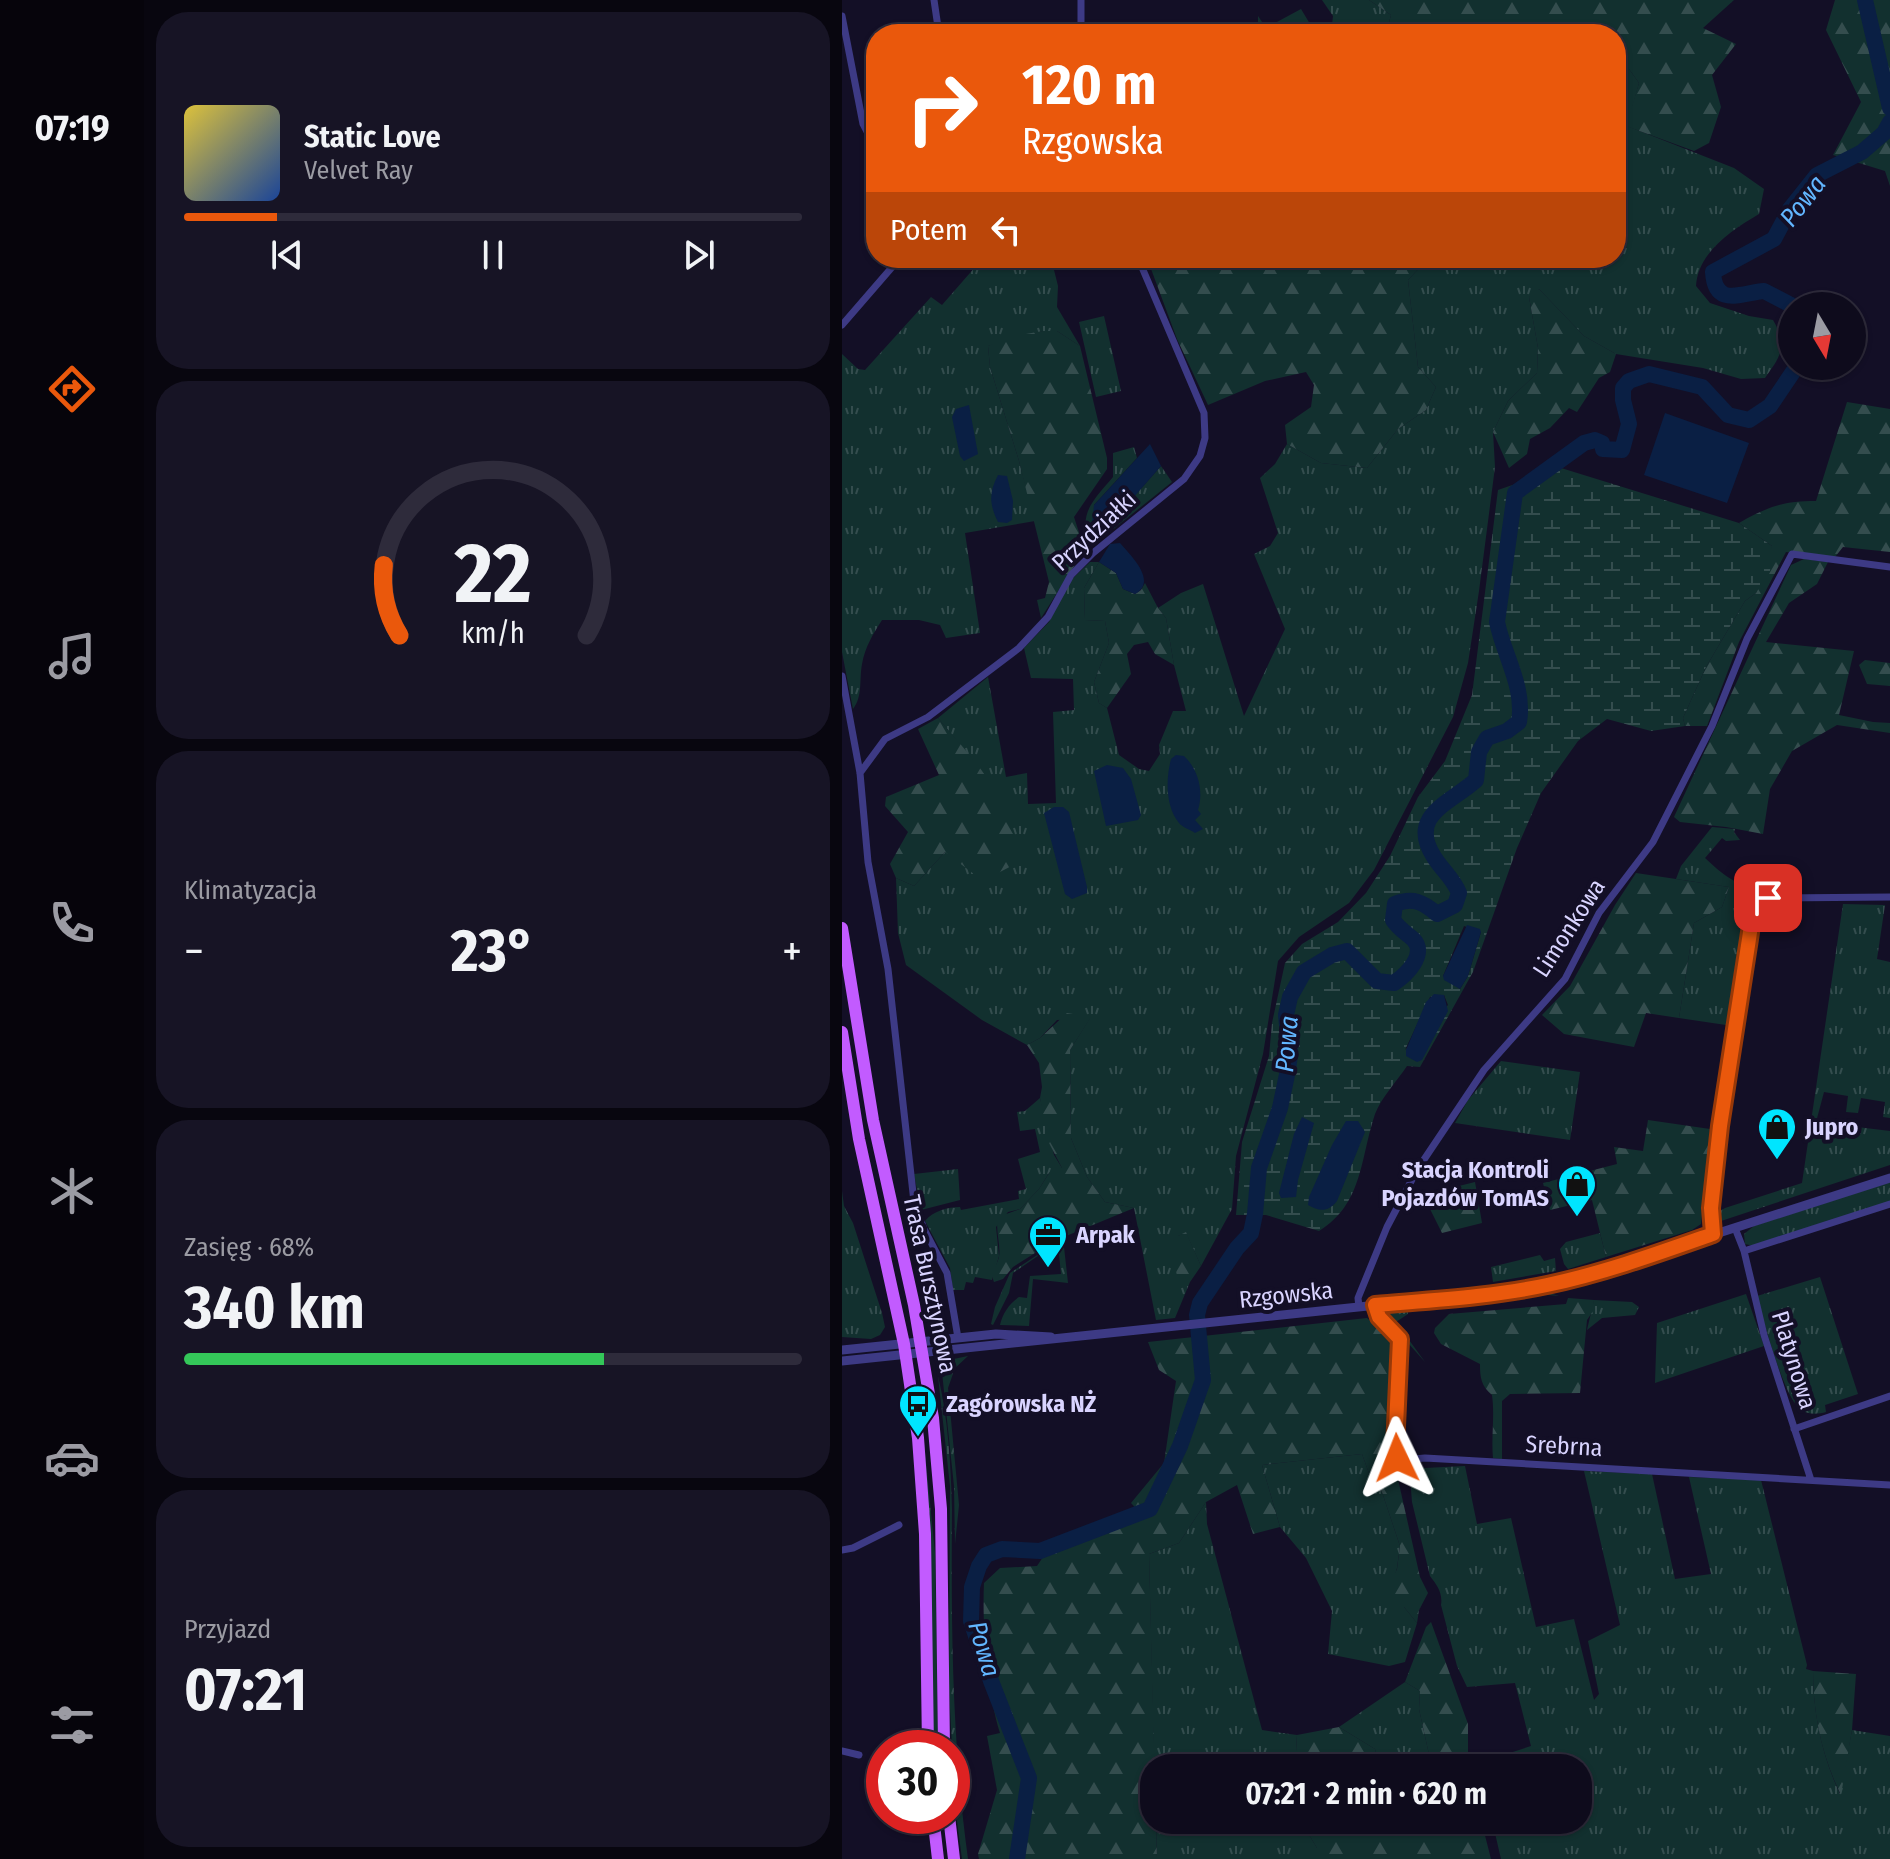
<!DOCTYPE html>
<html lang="pl">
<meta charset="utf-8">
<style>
:root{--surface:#0e0b1c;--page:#171425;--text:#f1f3f6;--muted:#9b9ba3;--line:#2e2b3b;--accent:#ea580c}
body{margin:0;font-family:"Fira Sans Condensed",sans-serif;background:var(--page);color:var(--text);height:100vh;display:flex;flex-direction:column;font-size:30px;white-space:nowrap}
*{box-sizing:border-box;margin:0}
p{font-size:26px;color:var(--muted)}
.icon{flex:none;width:44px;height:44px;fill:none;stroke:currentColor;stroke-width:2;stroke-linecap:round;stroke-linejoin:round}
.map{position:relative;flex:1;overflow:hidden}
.details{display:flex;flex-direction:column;gap:12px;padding:12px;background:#08060f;width:698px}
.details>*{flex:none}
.top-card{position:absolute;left:24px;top:24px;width:760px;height:244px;border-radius:32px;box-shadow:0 2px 6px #0004,0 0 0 2px var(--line);background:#ea580c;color:#fff;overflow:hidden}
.needle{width:52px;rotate:170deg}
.tools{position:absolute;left:936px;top:292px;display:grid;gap:16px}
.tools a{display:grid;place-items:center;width:88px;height:88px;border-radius:50%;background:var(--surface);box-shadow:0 2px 6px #0004,0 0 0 2px var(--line);font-size:40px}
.speed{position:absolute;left:24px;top:1730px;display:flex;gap:16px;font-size:40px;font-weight:700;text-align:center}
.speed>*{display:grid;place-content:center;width:104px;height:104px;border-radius:50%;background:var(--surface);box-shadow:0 2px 6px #0004,0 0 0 2px var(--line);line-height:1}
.speed .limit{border:12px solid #d22;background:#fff;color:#111}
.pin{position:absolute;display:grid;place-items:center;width:68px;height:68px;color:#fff;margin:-34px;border-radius:16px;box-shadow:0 4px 12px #0006}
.me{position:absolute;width:88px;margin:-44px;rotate:358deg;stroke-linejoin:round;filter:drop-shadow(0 0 6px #0008)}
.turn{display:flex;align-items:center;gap:28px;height:168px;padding:0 24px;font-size:36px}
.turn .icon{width:104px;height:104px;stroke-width:2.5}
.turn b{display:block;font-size:56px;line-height:68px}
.then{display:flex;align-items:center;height:76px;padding:0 24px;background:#0003;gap:16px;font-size:30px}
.big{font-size:60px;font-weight:700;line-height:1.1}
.details .card{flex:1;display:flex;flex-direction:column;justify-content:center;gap:12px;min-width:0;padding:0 28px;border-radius:32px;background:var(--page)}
.details .dial{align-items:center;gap:0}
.dial svg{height:208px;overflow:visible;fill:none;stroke:var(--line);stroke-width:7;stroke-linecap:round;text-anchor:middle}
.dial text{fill:var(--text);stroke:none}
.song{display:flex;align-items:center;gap:24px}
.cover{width:96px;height:96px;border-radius:12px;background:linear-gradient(135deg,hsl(50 70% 55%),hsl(220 70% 35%))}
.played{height:8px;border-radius:4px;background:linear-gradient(90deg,var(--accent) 15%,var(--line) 15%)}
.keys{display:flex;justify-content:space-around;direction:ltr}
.heat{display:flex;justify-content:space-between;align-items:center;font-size:44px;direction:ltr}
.charge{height:12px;border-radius:6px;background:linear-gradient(90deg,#34c759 68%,var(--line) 0)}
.trip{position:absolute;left:298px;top:1754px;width:452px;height:80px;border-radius:32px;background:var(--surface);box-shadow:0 2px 6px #0004,0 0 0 2px var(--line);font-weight:700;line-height:80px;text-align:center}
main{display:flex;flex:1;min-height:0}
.menu{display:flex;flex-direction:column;width:144px;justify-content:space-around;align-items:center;background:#06040b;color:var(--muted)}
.menu .icon{width:56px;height:56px}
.menu .active{color:var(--accent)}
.menu b{font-size:36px;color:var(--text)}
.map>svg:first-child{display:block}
</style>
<main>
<nav class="menu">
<b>07:19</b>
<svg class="icon active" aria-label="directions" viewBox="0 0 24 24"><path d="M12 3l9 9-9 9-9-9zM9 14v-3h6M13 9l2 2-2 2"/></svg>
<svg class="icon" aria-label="music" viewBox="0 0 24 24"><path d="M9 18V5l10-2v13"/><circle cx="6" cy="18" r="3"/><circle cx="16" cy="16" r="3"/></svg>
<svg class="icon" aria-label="phone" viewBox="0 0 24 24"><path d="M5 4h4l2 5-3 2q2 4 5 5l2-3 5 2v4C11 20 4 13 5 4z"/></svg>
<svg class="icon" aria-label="climate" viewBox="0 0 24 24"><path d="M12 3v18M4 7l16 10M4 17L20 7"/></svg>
<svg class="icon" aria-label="car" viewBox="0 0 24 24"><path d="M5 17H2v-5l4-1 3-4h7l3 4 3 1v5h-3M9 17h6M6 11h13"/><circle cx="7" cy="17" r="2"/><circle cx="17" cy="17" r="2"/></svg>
<svg class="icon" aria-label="filters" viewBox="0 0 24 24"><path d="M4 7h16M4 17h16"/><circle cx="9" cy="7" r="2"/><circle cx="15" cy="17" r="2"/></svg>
</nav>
<section class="details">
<div class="card">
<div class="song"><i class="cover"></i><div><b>Static Love</b><p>Velvet Ray</p></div></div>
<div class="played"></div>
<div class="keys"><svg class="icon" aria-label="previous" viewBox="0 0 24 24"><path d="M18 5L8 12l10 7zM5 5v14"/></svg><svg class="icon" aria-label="pause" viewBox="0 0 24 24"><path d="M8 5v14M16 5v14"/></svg><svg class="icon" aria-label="next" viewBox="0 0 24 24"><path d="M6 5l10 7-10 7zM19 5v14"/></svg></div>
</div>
<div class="card dial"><svg viewBox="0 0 100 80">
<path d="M14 69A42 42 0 1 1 86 69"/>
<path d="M14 69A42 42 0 0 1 8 42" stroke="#ea580c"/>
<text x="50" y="56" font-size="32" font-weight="700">22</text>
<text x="50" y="72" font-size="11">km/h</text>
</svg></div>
<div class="card"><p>Klimatyzacja</p>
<div class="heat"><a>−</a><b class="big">23°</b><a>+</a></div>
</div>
<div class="card"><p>Zasięg · 68%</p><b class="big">340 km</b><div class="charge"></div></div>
<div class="card"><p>Przyjazd</p><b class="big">07:21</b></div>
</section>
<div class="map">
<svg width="1048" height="1859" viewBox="0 0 1048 1859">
<defs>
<pattern id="grass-tufts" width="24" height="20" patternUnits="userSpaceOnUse" patternTransform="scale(2)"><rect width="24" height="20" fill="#12302f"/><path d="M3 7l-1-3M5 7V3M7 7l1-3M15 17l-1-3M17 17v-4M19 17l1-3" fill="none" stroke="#344d4e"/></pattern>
<pattern id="forest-firs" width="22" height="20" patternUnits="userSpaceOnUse" patternTransform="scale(2)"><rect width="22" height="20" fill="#12302f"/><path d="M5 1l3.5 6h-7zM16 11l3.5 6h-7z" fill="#344d4e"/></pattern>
<pattern id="wetland-marsh" width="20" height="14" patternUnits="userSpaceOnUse" patternTransform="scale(2)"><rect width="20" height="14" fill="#12302f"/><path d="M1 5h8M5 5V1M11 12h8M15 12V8" fill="none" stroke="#344d4e"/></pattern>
</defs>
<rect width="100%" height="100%" fill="#130f26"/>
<path fill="url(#grass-tufts)" d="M480,0H527L549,15L544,34H489L491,16Z
M459,9L474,34H410L416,31V16L424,28Z
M774,68L787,69L797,83L785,126L892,168L922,189L917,214C890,230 856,252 854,286L868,303L907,316L931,320C946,346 939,356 923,378L899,379L861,368L774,354L742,336L697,289L687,297L696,348L695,373L666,401L651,432L653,467L637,591L626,663L611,717L532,870L507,903L457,937L436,961L421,1054L394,1156L390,1209L359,1266L344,1233L336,1236L343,1282H348L333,1318L314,1320L292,1208L263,1202L245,1177L229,1138L228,1050L248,1018L215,1020L198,1038L185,1045L140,1020L64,965L56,933L54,878L72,886L103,852L131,760L96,718L146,677L164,777L185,773L186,804L214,803L211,712L232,710L231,679L189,678L182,648L207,622L228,581L248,562H257L242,588L243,620L263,621L267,643L252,682L257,703L265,708L277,755L297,769L307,771L318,754L317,745L331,711H344L332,665L324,618L316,608L339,593L361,584L402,716L443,629L412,554L428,546L436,533L418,478L433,464L445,444L479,463L525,468L556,429L584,410L594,387L576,367L566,280L582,263L617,258H774Z
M141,258H209L216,286L215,307L238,346L215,331H201L146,346L148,367L177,461L193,521L123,533L138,633L104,638L98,625L77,620H40C31,634 23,647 20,664C17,680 21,696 11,709L0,652V354L16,369L23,370L89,297L100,305Z
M262,316L279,391L254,397L237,322Z
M292,447L295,458L252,505L263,529L319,466L330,482L249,547C235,514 250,502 271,477V453Z
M870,827L893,829L892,832L898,840L884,841L880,838L863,858C877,871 883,876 899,885V889L905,890L884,1025L837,1018L852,923L880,907L887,887L834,879L839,866Z
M1001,904L1043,905L1035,959L1048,962V1118L1041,1117L1043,1102L1019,1098L1016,1113L1004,1112L1006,1096L982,1092L974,1122L1048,1131V1165L876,1222L873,1219L875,1213L883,1208L960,1183Z
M659,1061L738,1072L728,1140L613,1123L626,1100Z
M198,1098L212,1155L220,1168L207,1173L197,1189L178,1209L166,1212L154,1227L157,1256L150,1280L133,1277L131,1283L124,1282L122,1290H111L108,1268L83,1221C91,1211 106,1207 118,1207L119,1210L177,1199L176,1191L184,1189L176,1159L198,1152L193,1129L178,1131L175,1112L183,1111Z
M116,1169L118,1200L79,1210L72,1174Z
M1048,1182V1202L912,1246L903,1244L902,1234L912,1226Z
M0,1191L2,1206L11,1223L40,1313L43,1327L38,1335L29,1339L0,1337Z
M758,1233L764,1257L726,1269L722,1264L718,1249L724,1242Z
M221,1238L226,1283L191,1279L187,1326L158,1325C161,1313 167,1304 177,1297L185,1298L188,1276L219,1274L217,1254H204L203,1251L171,1273L167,1293L151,1325L149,1324L153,1307L168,1273Z
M698,1255L702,1261L713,1258L714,1271L651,1282L649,1267Z
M978,1277L1016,1394L983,1405L984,1412C977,1414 966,1415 959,1410C942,1398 921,1319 915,1296Z
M697,1290L717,1296L697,1294L629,1305L566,1310V1314L554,1322L583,1362L542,1316V1311L545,1309Z
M904,1294L922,1346L813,1383L815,1323Z
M752,1300L790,1302L797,1307L793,1315L760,1318L745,1330Z
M126,1356L113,1368L106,1388L117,1505L113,1544L112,1486L100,1372L107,1360Z
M96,1376C106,1417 109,1466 110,1509C109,1626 110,1743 126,1859H120L113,1806L107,1688L108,1486Z
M76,1382L93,1553L96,1748H91L84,1470Z
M520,1454L528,1476L540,1492L558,1546L555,1568L550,1585L562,1607L575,1623L563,1662L547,1666L486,1654L490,1611L464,1558L438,1527L420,1465Z
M567,1464L583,1468L623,1466L635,1524L669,1518L694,1627L732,1619L752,1700L757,1694L746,1641L778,1625L742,1471L810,1474L833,1579L869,1574L847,1477L919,1480L965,1665L964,1669L971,1671C971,1713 980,1756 998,1794L1010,1730L1048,1736V1859H659L650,1820H736V1768H646V1760L689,1746L673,1683L625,1687L615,1666L599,1605C601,1593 595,1585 588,1576L570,1502Z
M364,1502L365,1524L420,1730L455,1735L453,1768H312L307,1554L337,1543Z
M563,1682L578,1691L577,1709L588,1759L605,1763L613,1768H538L533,1749L497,1727Z
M314,1820H458L475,1848V1859H315Z"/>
<path fill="url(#forest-firs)" d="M527,0H892L861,28L894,44L870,75L879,107L867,143L852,151L784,126L797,83L787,69L774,68V34H544L549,15Z
M993,0H1048V186L1043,171L991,155L1019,102L984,30Z
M305,258H617L582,263L566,280L576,367L594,387L584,410L556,429L525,468L479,463L445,444L443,425L469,407L472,385L464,372L423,381L366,405L335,339Z
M697,289L742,336L774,354L768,372L757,378L735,412L727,408L708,428L688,439L685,454L667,468L651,432L666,401L695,373L696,348L687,297L690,292Z
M201,331H215L238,346L265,458V469L232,517L242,548L238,557L199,618L195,600L203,598L207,582L177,461L148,367L146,346L167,337Z
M1005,402L1048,409V552L1001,547L993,557L944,552L897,642L865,726H843L841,718L864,667L903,601L914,593L930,546L897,523C925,507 941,501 974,501Z
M962,559L986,562L975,584L947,603L924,642L1012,651L997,715L1031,722L1048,723V733L995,725L950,751L928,789L921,834L884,827L838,822L832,817L949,565Z
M257,562L274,573L281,589L293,594L299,590L303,583L316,608L324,618L332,665L313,654L306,642L292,645L285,654L289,674L265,708L257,703L252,682L267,643L263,621L243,620L242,588Z
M1023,660L1048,663V686L1025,684L1017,665Z
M96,718C121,748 154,781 167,820C172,833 174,848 177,862L141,881L103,852L72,886L54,878L48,864L66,832L43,806L44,797L97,775L76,729Z
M794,873L887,887L880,907L852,923L837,1018L804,1013L792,1047L722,1034L700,1015L728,986L773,905Z
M225,1013L249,1017L228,1050L229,1138L245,1177L263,1202L292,1208L212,1241L171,1267L161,1279L152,1282C148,1272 154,1268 157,1257C159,1244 153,1231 156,1217L178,1209L197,1189L211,1167L220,1168L206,1141L198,1098L200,1087L197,1063L185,1045L198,1038Z
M806,1120L868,1129L859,1224L850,1230L764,1257L750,1200L708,1210L701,1183L775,1164L772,1147L801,1151Z
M633,1182L640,1223L600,1233L581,1195Z
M344,1232L359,1266L348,1282H343L335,1276L330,1250L336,1236Z
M726,1298L752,1300L751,1311L745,1320L738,1393L668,1394L660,1401V1459L651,1458C649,1436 653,1416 650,1395C639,1386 638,1377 638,1364L599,1344L592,1333L593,1328L607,1314L724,1304Z
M525,1318L546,1336L553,1347L543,1451L553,1466L578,1577L586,1593L577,1610L575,1623L562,1607L550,1608L542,1597L555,1569L558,1546L540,1492L528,1476L520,1454L420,1465L438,1527L411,1534L395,1485L364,1502L337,1543L307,1554L315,1859H137L136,1854L155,1790L145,1736L158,1733C145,1691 140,1627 142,1583L158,1568L195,1566L201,1557L302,1517L289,1503L322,1463L334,1381L317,1370L306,1342Z
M589,1622L626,1724V1755L630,1768H613L605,1763L599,1767L588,1759L577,1709L578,1691L563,1682L584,1627Z
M971,1671L1014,1674L1010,1730L999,1795C980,1757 971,1714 971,1671Z
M497,1727L533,1749L538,1768H453L455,1735Z
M458,1820H639L649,1859H475V1848Z"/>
<path fill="url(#wetland-marsh)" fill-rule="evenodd" d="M719,468L897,523L930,546L928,571L914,593L903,601L864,667L841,718L843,726L809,731L765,719L736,741L699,793L675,848L631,972L578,1067L565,1066C555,1081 539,1098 533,1114C518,1159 521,1204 477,1231L424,1215H394L400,1142L427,1056L430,1023L443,963L460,944L496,922L524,893L548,856L576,797L603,761L630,695L656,490ZM622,926L639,932L626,976L618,989L601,976ZM602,995L606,1005L563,1050L588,997Z"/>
<path fill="#0a1f44" d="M127,405L136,454L122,461L118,456L110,417L114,409Z
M823,413L907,443L885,503L802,475Z
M308,444L319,466L263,530L256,529L250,523L252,505Z
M156,475L165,476L171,501L170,520L165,523L156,522C147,504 147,492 156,475Z
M278,543C289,556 316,581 293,594L281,589L274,573L257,562L268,544Z
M334,755L342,756C356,769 362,791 356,810L359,814L353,820L361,829L353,833C349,830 340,827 337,823C323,806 324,778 329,759Z
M265,765L281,768L289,779L299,815L296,820L264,826L252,771Z
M212,807H221L227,812L245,887V893L230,899L223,894L202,813Z
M625,925L638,929L639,932L626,976L618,989L602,980L601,976Z
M592,994L602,995L606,1011L580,1060L575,1062L564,1056V1050L584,1002Z
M460,1117L472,1123L456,1180L454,1197L439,1198L437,1193L452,1134Z
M504,1121H516L523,1132L495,1201C486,1212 478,1212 466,1205L467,1197L490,1145Z"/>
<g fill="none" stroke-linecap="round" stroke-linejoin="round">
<path stroke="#0a1f44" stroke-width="16" d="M1023,0L1048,108
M951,306L922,291C899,293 873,308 871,272L932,239L948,209L975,175L1020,152L1042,133L1048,122
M175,1859L187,1778L149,1681L129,1621L130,1587L137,1566L144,1555L160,1549L198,1551L308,1509L338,1446L361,1380L355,1315L358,1303L395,1248L409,1233L413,1214L417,1168L438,1108L446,1070L448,1054L444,1015L448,997L462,972L490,955L505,951L535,981L552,983C564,975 586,954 571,939C563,932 557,929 551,920L553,904C571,897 581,902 595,914L613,905L617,893C611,878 600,870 592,857C565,815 609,803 634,780L637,752L645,738L665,731L677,722C683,687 662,656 655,622L673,493L742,443L753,440L760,443L761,449L780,450L787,424L781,400V388L787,381L807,374L860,387L886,415L907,420L928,406L955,366"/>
<path stroke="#3d3a85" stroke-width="7" d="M92,0L97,34
M239,0V34
M0,16L21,124L34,149
M0,325L58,258
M0,676L18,773L26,862L46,969L72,1202L82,1229L105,1273L116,1338
M18,773L43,739L86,717L177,648L206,617L229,575L251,553L342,479L358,456L363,438L362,413L296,258
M893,1228L902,1251L922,1335L969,1480
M871,1234L869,1208L882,1095L911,911L916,904L926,898L1048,897
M902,1251L1048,1204
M533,1305L537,1317L558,1339L553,1455L560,1460L583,1458L1048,1485
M517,1307L516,1298L545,1227L575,1170L642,1070L723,979L757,913L811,842L870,726L905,639L950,554L1048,567
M952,1429L1048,1396
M0,1550L11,1548L57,1525
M0,1751L17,1755"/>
<path stroke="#3d3a85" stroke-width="9" d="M0,1350L154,1334L209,1337
M0,1361L679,1290L777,1265L1048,1178"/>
<path stroke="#c25bff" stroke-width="12" d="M0,928L31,1120L72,1305L91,1418L99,1509L102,1748
M0,1032L17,1139L62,1344L76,1438L83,1534L86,1748
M91,1816L96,1859
M107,1816L112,1859"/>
</g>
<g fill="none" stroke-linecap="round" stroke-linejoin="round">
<defs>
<path id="route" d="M555,1458L553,1448L558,1339L537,1317L533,1305C591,1300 649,1297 705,1285C762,1273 817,1253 871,1234L869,1208L878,1126L907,939C910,921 909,907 926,898"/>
</defs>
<use href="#route" stroke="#983908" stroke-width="20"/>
<use href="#route" stroke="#ea580c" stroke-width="14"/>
</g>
<defs>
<symbol id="shop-pin" viewBox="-11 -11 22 30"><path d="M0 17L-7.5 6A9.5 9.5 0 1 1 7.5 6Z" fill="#00e5ff" stroke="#130f26"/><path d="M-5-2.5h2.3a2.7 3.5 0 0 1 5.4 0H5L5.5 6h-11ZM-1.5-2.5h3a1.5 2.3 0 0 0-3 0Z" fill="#111"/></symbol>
<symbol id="office-pin" viewBox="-11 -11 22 30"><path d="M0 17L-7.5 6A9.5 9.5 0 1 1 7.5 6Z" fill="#00e5ff" stroke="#130f26"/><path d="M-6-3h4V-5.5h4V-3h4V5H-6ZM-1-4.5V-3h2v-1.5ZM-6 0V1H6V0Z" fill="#111"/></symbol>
<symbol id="bus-pin" viewBox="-11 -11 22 30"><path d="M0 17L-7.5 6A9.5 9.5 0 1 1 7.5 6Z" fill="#00e5ff" stroke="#130f26"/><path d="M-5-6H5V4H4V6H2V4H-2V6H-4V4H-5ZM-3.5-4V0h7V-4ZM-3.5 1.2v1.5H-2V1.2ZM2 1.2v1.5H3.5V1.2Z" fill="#111"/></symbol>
</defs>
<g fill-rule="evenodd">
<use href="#shop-pin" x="913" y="1105" width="44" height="60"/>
<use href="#shop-pin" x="713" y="1162" width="44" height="60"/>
<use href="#office-pin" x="184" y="1213" width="44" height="60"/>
<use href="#bus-pin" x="54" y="1382" width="44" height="60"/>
</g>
<g text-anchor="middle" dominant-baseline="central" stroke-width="8" stroke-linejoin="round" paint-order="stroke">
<g font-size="24" fill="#d9d4ff" stroke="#130f26">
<text transform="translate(252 531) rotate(-43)">Przydziałki</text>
<text transform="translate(727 928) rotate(-57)">Limonkowa</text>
<text transform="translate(88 1284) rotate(78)">Trasa Bursztynowa</text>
<text transform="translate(444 1295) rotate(-6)">Rzgowska</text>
<text transform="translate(952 1360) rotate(73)">Platynowa</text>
<text transform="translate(722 1446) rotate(3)">Srebrna</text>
</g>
<g font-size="24" font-weight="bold" fill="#d9d4ff" stroke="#130f26" text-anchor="start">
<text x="963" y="1127">Jupro</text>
<text x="707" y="1170" text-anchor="end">Stacja Kontroli<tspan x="707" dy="28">Pojazdów TomAS</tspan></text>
<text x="234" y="1235">Arpak</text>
<text x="104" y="1404">Zagórowska NŻ</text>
</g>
<g font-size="26" font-style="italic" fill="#62b6ff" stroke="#130f26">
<text transform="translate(961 201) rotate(-52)">Powa</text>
<text transform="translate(445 1044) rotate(-85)">Powa</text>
<text transform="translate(142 1649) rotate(74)">Powa</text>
</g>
</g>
</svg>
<div class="tools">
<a><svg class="needle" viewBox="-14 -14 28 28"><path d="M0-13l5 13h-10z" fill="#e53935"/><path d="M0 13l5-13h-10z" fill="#9b9ba3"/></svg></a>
</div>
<div class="speed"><div class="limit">30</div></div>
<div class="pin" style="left:926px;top:898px;background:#d93025"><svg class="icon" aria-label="arrive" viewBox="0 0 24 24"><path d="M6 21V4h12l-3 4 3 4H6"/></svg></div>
<svg class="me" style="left:555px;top:1458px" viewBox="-20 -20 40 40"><path d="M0-17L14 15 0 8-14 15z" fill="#ea580c" stroke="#fff" stroke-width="4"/></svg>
<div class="trip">07:21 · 2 min · 620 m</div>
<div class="top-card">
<div class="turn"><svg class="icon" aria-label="right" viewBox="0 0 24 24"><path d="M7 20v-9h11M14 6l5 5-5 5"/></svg><div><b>120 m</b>Rzgowska</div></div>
<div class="then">Potem<svg class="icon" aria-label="left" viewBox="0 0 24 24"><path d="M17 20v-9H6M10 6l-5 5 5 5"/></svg></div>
</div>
</div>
</main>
